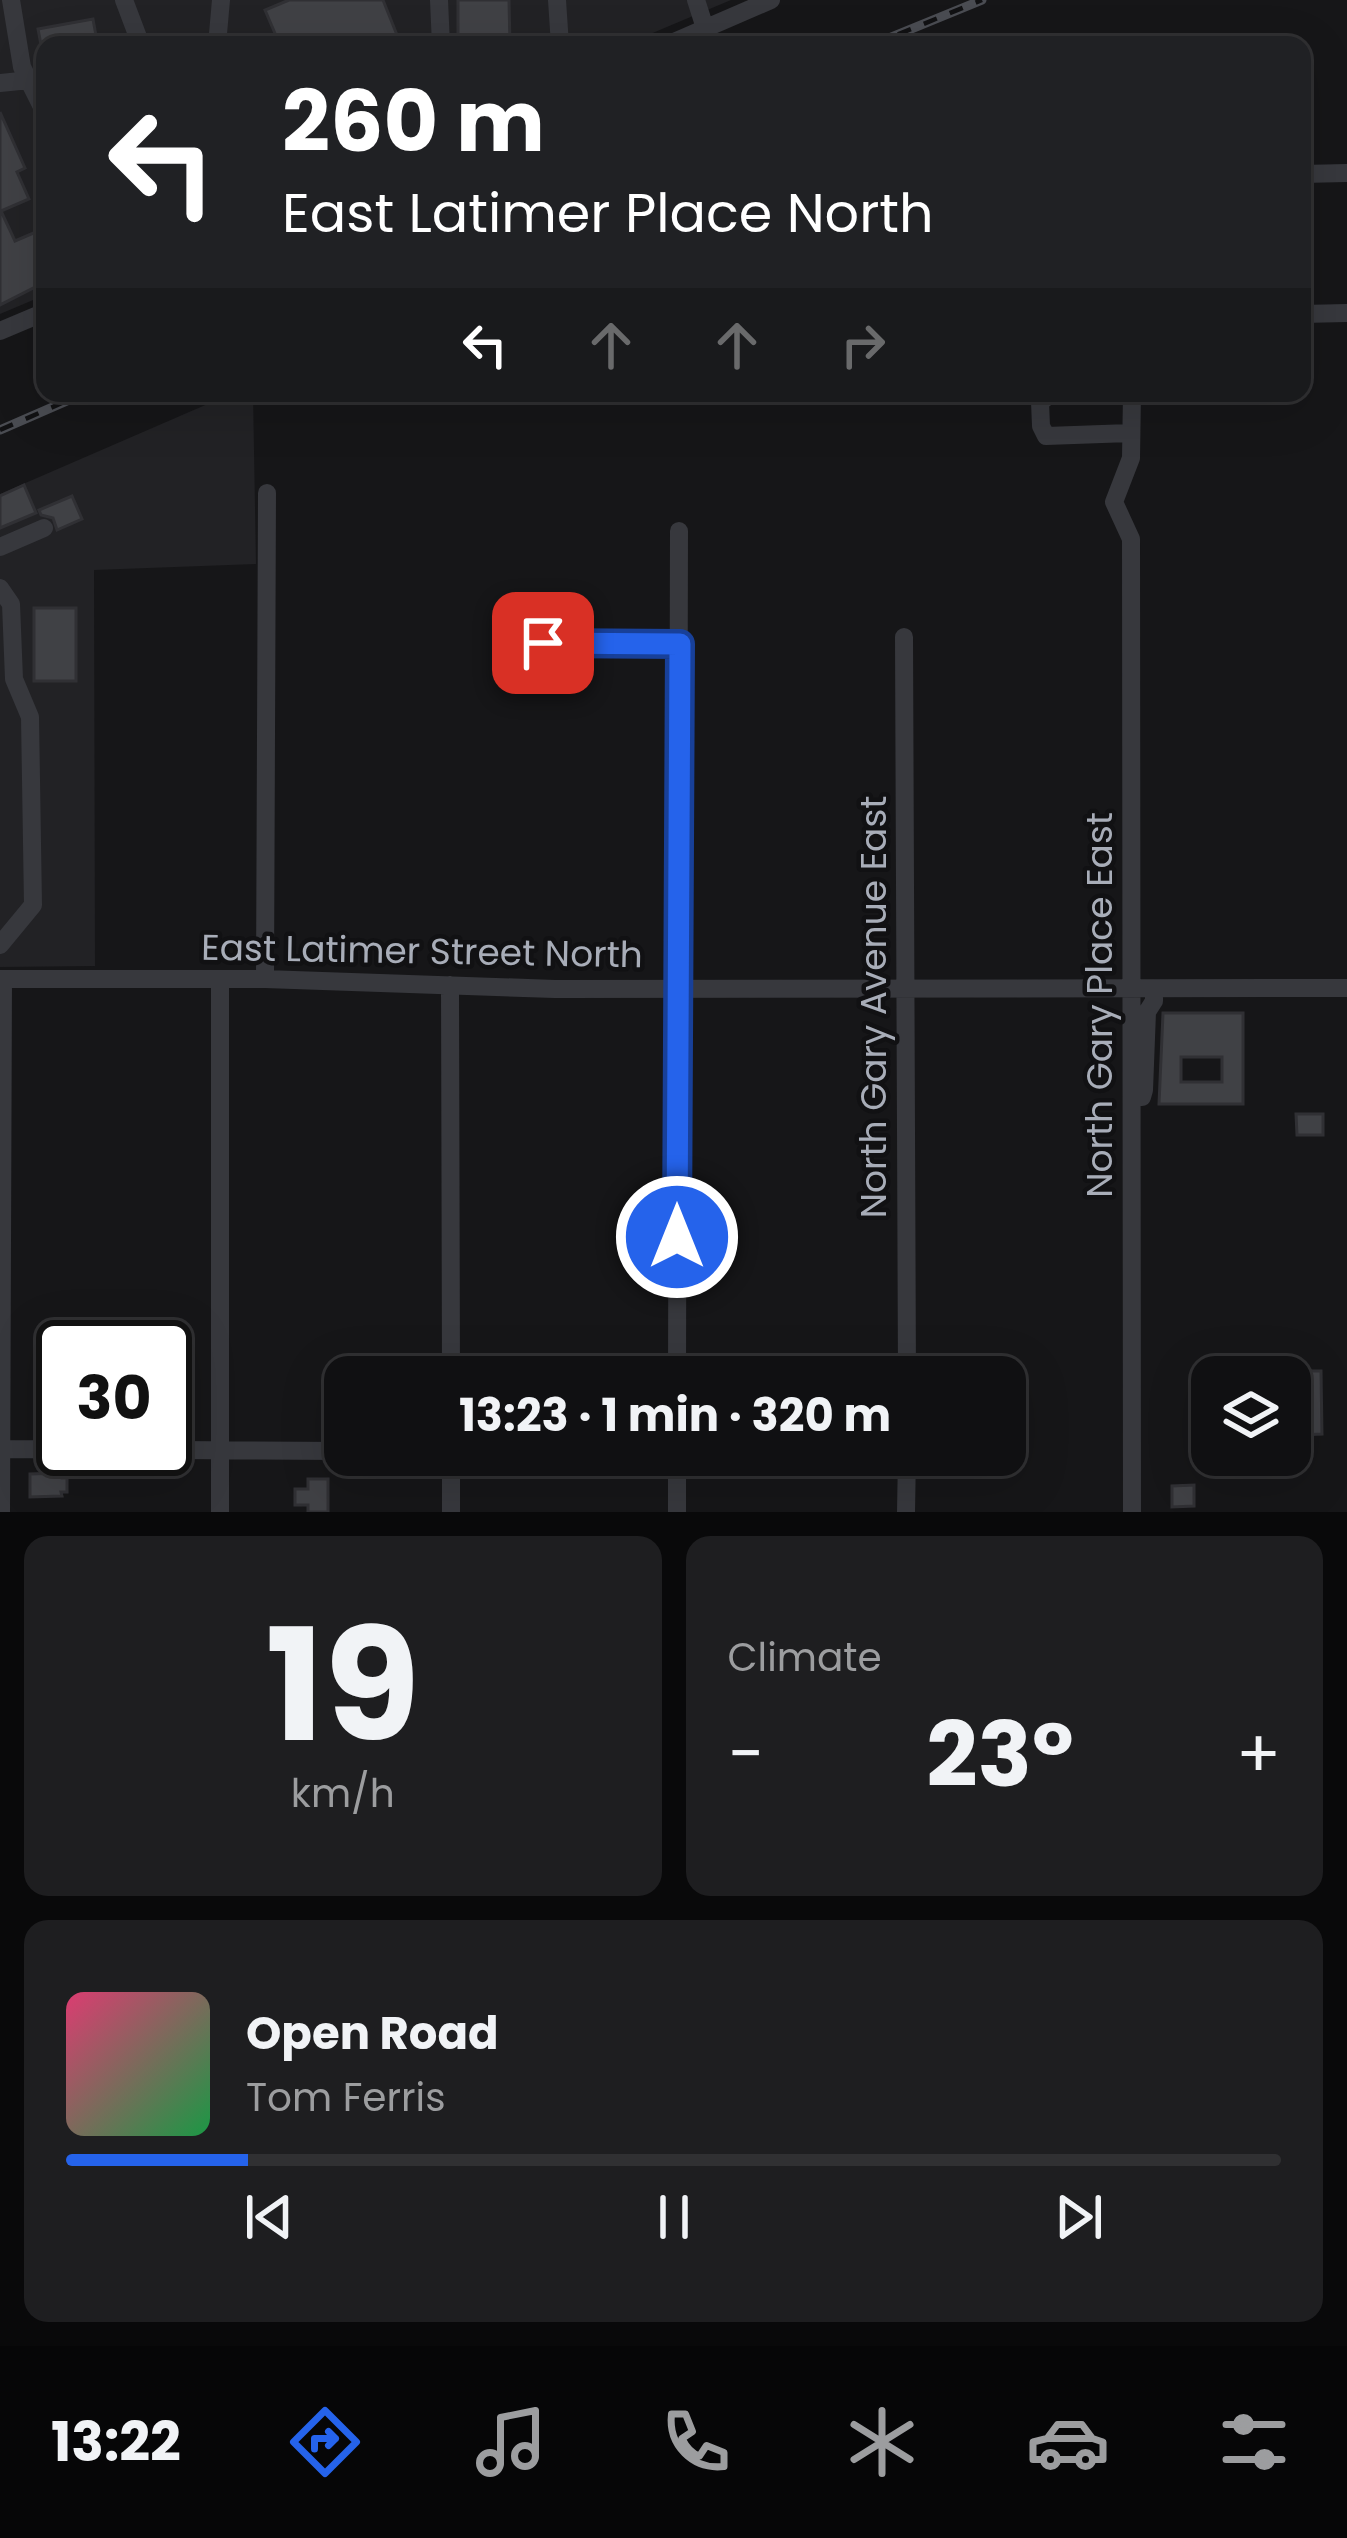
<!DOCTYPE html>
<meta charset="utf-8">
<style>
:root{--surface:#101012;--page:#1e1e20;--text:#f1f3f6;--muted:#9c9d9f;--line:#303032;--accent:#2563eb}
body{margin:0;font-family:Poppins,sans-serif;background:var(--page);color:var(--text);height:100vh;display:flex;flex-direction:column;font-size:45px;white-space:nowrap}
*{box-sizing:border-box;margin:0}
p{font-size:39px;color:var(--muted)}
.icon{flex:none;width:66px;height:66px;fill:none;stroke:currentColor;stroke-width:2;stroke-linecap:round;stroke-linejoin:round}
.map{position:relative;height:1512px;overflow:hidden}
.drawer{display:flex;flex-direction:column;gap:24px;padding:24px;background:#09090a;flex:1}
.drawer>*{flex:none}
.hud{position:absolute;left:36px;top:36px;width:1275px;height:366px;border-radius:24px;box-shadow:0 12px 48px #0002,0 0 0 3px var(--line);background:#202124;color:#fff;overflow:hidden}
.fabs{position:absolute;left:1191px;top:1356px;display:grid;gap:24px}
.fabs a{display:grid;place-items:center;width:120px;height:120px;border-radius:24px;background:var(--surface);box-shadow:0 12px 48px #0002,0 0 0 3px var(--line);font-size:60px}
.speed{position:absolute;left:36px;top:1320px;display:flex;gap:24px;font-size:60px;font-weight:700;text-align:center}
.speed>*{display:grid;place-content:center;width:156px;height:156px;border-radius:50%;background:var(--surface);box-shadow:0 12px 48px #0002,0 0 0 3px var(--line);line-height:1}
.speed .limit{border:6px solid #111;border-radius:18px;background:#fff;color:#111}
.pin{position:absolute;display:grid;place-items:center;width:102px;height:102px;color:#fff;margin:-51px;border-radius:24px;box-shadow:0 6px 18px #0006}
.me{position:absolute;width:132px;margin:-66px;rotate:0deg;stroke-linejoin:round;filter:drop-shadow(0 0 9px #0008)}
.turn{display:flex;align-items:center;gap:42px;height:252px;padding:0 48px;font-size:54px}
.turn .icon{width:156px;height:156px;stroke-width:2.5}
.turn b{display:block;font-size:84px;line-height:102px}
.lanes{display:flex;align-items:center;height:114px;padding:0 48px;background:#0003;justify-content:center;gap:60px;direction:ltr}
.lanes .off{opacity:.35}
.big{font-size:90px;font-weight:700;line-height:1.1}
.drawer .card{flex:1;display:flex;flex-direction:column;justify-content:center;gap:18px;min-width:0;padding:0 42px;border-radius:24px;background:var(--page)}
.drawer .dial{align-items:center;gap:0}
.dial b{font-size:156px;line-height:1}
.song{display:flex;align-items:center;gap:36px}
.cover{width:144px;height:144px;border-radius:18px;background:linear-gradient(135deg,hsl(340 70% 55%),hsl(140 70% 35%))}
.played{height:12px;border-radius:6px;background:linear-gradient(90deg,var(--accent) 15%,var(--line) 15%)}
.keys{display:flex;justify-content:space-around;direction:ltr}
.heat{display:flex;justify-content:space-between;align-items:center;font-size:66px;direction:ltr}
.drawer .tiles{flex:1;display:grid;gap:24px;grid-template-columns:1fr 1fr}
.card:last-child{grid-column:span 2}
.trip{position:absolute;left:324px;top:1356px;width:702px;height:120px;border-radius:24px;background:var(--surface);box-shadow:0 12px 48px #0002,0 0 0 3px var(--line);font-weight:700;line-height:120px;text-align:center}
.tab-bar{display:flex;height:192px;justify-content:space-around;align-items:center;background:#060607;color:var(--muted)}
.tab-bar .icon{width:84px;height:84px}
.tab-bar .current{color:var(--accent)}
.tab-bar b{font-size:54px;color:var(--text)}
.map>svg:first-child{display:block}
</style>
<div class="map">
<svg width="1347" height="1512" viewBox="0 0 1347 1512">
<rect width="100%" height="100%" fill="#161618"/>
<path fill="#222225" d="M0,0H731L624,45H45V295L0,314Z
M233,393H253L256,564L94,570L95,966L0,967V494Z"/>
<path fill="#404145" stroke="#303034" stroke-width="3" fill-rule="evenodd" d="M289,0H383L401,45H340L339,41L329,45H280L265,10Z
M458,0H509L510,45H458Z
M93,19L97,41L41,45L38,29Z
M0,112L25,168L17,172L29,199L1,211L15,241L45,228V282L0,305Z
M24,485L36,513L0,528V496Z
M72,496L82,519L57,530L53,518L41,515L39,510Z
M34,608H76V681H34Z
M1163,1013H1243V1104H1159ZM1181,1057H1222V1082H1181Z
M1296,1114H1323V1135H1297Z
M1300,1371H1321L1322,1434L1300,1435Z
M61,1473L62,1478H67V1492H61L62,1496L30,1497V1474Z
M308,1479H328V1512H308V1505H295V1489H308Z
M1194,1485V1506L1172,1507V1486Z"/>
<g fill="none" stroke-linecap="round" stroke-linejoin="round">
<path stroke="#37383d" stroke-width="18" d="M11,0L22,67L45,113
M124,0L141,45
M439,0L441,45
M557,0L560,45
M696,0L705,28
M217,45L221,0
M667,45L771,0
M0,83L30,80
M1302,174L1347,173
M1302,314L1347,313
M0,331L45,312
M1073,393L1050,395L1040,402L1041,426L1046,436L1130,433
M1132,393L1131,458L1114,502L1131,539L1132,1512
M0,547L44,528
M0,588L11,604L14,679L30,717L33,905L0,945
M904,637L907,1377
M543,643L679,644
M0,979H265L555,989L1347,988
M265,979L267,493
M450,985L451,1377
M1137,1097H1142L1144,1090L1147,1012L1154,1001V989
M677,1377L679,531
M1,1449L345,1451
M677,1455V1512
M1,1512L3,979
M220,1512V979
M451,1512V1455
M906,1512L907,1455"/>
<defs>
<path id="rail" d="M872,45L982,0
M0,430L85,393"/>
</defs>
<use href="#rail" stroke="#4a4c52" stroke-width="9"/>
<use href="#rail" stroke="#111113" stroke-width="4.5" stroke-dasharray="14" stroke-linecap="butt"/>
</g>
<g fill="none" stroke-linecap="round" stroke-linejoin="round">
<defs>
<path id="route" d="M543,643L680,644L677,1237"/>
</defs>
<use href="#route" stroke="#184099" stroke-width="30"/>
<use href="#route" stroke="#2563eb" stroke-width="21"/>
</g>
<g text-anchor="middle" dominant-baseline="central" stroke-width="9" stroke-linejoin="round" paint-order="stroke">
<g font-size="36" fill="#a8adb8" stroke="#111113">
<text transform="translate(422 951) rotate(1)">East Latimer Street North</text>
<text transform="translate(1099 1005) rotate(-90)">North Gary Place East</text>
<text transform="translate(873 1007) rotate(-90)">North Gary Avenue East</text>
</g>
</g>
</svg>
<div class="fabs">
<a><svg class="icon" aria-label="layers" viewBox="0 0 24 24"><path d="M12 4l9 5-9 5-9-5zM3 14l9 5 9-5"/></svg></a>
</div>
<div class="speed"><div class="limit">30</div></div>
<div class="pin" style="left:543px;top:643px;background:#d93025"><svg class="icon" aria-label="arrive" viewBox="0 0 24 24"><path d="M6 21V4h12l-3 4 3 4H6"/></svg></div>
<svg class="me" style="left:677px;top:1237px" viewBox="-20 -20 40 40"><circle r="17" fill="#2563eb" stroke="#fff" stroke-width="3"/><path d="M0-11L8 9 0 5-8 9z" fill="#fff"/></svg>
<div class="trip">13:23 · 1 min · 320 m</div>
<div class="hud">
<div class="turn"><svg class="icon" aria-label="left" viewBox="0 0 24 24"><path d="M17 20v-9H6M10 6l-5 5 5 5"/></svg><div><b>260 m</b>East Latimer Place North</div></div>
<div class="lanes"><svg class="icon" aria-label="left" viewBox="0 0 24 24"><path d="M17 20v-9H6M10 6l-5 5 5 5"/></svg><svg class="icon off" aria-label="ahead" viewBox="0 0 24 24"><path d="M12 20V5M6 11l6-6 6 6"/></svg><svg class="icon off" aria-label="ahead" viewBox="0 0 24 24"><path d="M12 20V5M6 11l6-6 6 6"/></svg><svg class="icon off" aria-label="right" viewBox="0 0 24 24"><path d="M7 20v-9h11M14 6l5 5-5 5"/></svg></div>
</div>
</div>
<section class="drawer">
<div class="tiles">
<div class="card dial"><b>19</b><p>km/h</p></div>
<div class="card"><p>Climate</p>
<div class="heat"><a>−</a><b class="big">23°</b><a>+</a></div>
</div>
<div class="card">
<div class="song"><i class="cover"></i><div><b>Open Road</b><p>Tom Ferris</p></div></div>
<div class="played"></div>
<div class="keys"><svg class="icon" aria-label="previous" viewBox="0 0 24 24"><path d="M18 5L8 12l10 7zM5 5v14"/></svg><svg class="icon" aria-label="pause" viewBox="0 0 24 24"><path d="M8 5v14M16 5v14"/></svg><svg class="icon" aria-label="next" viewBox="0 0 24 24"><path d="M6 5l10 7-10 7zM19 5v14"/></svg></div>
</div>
</div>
</section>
<nav class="tab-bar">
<b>13:22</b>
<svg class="icon current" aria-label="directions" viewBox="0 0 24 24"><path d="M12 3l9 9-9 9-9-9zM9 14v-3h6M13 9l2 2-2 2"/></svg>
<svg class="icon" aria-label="music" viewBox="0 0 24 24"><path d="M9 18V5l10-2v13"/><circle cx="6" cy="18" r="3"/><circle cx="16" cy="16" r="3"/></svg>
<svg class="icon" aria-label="phone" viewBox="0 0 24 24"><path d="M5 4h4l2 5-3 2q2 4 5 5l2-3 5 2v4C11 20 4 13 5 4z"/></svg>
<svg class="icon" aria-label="climate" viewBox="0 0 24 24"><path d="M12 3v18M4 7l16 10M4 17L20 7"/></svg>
<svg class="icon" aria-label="car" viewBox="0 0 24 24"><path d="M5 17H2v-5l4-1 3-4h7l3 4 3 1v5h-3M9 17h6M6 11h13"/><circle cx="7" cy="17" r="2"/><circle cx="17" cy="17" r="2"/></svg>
<svg class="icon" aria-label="filters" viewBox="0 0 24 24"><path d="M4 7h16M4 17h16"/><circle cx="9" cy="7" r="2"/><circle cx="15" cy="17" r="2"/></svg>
</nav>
